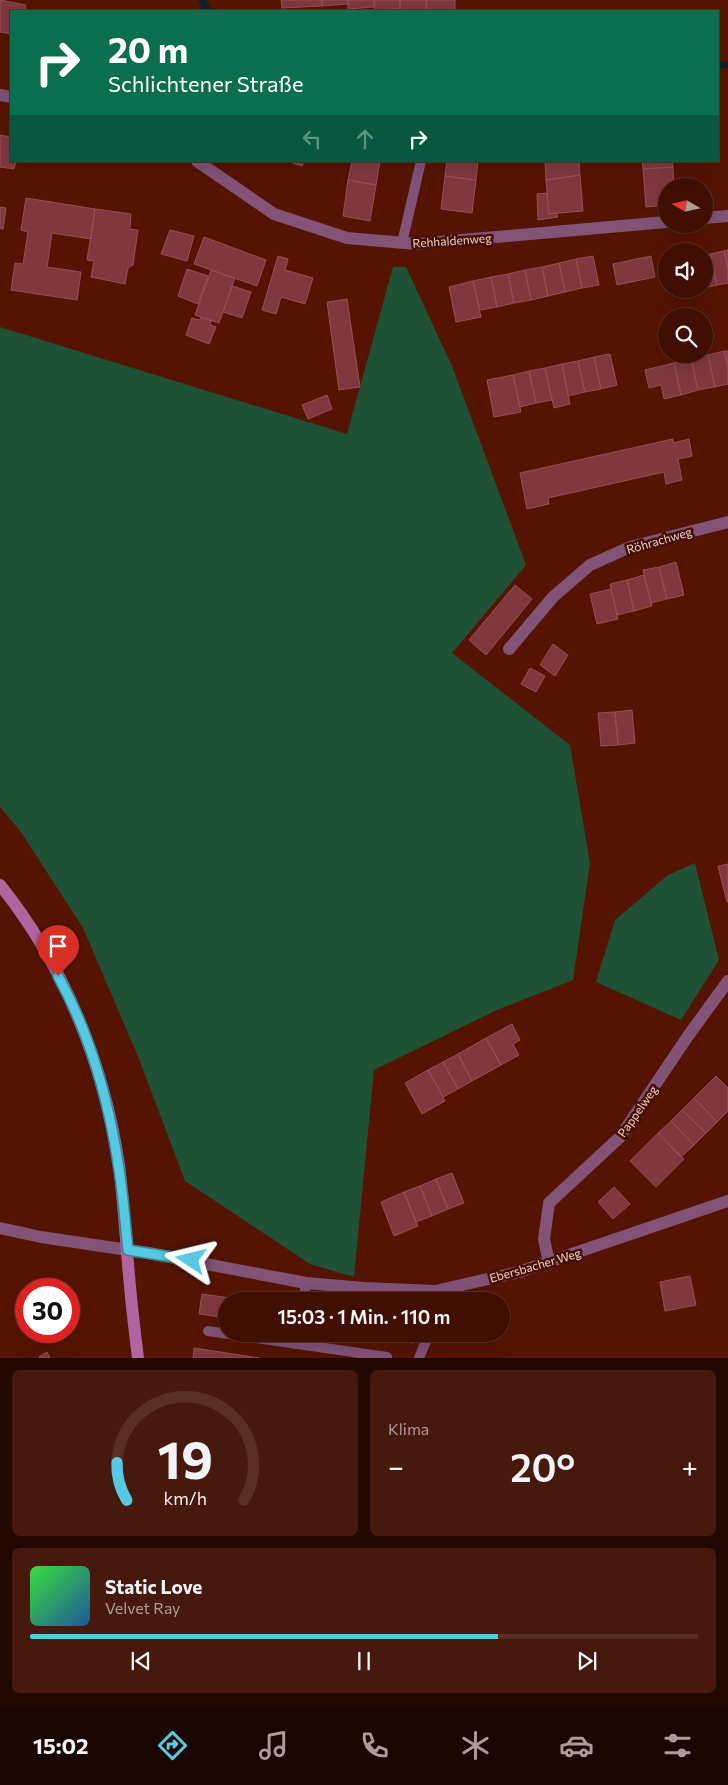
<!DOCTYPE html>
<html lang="de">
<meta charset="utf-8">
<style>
:root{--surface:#400f02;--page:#47180c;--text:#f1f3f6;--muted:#ae9c99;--line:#592f24;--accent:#58c9e3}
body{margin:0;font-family:Commissioner,sans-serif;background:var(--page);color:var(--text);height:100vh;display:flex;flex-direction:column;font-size:19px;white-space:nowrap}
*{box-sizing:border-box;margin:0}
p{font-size:16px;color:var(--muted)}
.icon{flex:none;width:28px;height:28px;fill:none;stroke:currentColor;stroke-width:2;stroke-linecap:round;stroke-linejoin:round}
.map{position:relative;height:1358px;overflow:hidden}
.sheet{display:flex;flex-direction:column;gap:12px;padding:12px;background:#230801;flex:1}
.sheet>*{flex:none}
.banner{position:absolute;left:10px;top:10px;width:709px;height:152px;border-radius:0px;box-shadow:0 5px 20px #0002,0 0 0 1px var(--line);background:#0b6e4f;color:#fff;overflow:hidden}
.needle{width:32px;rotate:279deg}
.fabs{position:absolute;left:658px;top:178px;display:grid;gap:10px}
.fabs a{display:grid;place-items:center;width:55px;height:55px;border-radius:50%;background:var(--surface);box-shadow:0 5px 20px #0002,0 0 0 1px var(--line);font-size:25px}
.speed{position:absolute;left:15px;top:1278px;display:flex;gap:10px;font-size:25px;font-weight:700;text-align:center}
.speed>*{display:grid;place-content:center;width:65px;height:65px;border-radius:50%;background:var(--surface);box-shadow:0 5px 20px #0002,0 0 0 1px var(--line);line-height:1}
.speed .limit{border:8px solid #d22;background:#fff;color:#111}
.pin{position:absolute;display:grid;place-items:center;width:42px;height:42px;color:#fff;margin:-51px -21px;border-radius:50% 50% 50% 0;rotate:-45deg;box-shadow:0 0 5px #0007}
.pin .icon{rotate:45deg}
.me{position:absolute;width:55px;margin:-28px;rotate:280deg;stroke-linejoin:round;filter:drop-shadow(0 0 4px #0008)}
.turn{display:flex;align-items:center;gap:18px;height:105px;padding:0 15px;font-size:22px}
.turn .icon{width:65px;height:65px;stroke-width:2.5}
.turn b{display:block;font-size:35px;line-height:42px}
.lanes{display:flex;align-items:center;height:48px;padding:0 15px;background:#0003;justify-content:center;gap:25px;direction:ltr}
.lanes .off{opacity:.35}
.big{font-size:38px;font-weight:600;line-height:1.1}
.sheet .tile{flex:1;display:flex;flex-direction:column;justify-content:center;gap:8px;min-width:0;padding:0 18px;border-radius:8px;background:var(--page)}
.sheet .dial{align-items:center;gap:0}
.dial svg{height:130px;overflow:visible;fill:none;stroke:var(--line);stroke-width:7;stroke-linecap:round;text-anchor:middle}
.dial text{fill:var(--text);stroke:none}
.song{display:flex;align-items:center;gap:15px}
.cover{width:60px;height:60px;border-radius:8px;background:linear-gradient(135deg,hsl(120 70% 55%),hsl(210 70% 35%))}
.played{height:5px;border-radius:2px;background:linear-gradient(90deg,var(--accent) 70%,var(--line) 70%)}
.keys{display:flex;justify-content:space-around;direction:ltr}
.heat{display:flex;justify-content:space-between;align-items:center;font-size:28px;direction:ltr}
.sheet .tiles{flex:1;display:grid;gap:12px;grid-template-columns:1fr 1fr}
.tile:last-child{grid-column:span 2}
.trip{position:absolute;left:218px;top:1292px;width:292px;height:50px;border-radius:25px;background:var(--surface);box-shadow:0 5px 20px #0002,0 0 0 1px var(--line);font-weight:600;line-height:50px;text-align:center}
.tabs{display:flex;height:80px;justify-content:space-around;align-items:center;background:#1a0601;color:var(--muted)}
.tabs .icon{width:35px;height:35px}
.tabs .selected{color:var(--accent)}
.tabs b{font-size:22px;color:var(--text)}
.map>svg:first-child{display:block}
</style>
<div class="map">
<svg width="728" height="1358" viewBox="0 0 728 1358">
<rect width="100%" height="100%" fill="#551402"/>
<path fill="#1e5135" d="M393,267H406L452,366L526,565L452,653L570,745L590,863L573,980L497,1010L374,1070L354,1277L310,1264L185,1181L139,1059L83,928L21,832L0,807V327L347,434Z
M695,863L719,960L681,1020L596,982L615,920L668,875Z"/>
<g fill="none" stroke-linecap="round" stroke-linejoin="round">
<path stroke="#102226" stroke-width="7" d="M202,0L208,11
M718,65H728"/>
</g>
<path fill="#80383f" stroke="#994e54" d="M0,0L26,5L25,11H11V34L0,32Z
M281,0H322V6L282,8Z
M322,0H348V4L322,6Z
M348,0H374V7L348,9Z
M374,0H400V9L375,10Z
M400,0H426L427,10L400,11Z
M426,0H455V11H427Z
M0,135L11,137V161H16L14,169L0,167Z
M287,161H304L302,166Z
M352,161H380L376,185L348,180Z
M447,161H478L476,180L445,176Z
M545,161H579L580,175L546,180Z
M642,161H672L673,167L643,169Z
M673,167L674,186H666V205L646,207L643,169Z
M580,175L583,211L549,214L546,180Z
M445,176L476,180L472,213L441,209Z
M348,180L376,185L370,221L343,216Z
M547,193L549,214L556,213L558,217L538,220L537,194Z
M26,198L95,209L91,239L52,233L47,267L81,272L77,300L11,290L15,263L23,264L28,232L21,230Z
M0,207L6,208L3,229L0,228Z
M95,209L131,214L130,229L138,230L133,265L128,268L125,284L91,277L94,261L87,260Z
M170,230L194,236L187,261L161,254Z
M204,237L266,260L257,286L194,264Z
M728,250V269L724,251Z
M724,251L728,269V283L717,285L710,254Z
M710,254L717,285L704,288V255Z
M278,256L288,259L285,270L313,278L305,304L281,297L276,314L262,310Z
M593,256L599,285L582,288L576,259Z
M651,256L655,277L617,285L613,264Z
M576,259L582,288L565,292L559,263Z
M559,263L565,292L548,296L542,267Z
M542,267L548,296L531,300L525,270Z
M187,269L208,276L198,304L178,296Z
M211,270L235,278L219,323L195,315Z
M525,270L531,300L514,303L508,274Z
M508,274L514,303L497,307L491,277Z
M491,277L497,307L480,310L473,281Z
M473,281L481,317L456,322L449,287Z
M232,286L251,292L242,318L223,312Z
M676,289H701L702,292L678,297Z
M347,299L360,387L339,390L327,302Z
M201,317L211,321L210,325L216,327L209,344L186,335L192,318L200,320Z
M724,351H728V367Z
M724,351L728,367V384L715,387L708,355Z
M610,354L617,385L601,389L594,357Z
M708,355L715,387L698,390L691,359Z
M594,357L601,389L585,392L578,361Z
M691,359L698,390L681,395L674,363Z
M578,361L585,392L568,396L562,364Z
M674,363L681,395L664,399L661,385L649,388L645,370Z
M562,364L570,404L554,408L545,368Z
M545,368L552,400L536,403L529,371Z
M529,371L536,403L520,407L513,375Z
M513,375L521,412L494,417L487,380Z
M327,395L332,409L308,419L302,405Z
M673,439V443L689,439L692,456L678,459L682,480L666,484L664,472L548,498L549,504L527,509L520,473Z
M676,562L684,595L667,599L659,567Z
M659,567L667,599L651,603L643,570Z
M644,575L652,606L634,611L627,580Z
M627,580L634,611L617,615L610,584Z
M515,585L532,599L486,655L469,640Z
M611,589L618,619L597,624L590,594Z
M553,644L568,655L555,676L540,665Z
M530,668L545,676L536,692L521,684Z
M632,710L635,743L618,745L615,712Z
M615,712L618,745L601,746L598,713Z
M728,864V902H727L718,866Z
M512,1024L520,1040L513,1044L519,1055L501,1065L486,1038Z
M486,1038L501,1065L472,1081L458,1054Z
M458,1054L472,1081L458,1089L443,1062Z
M443,1062L458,1089L443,1097L428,1070Z
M428,1070L445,1101L422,1114L405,1083Z
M716,1076L728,1088V1111L717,1122L694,1098Z
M694,1098L717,1122L706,1133L682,1110Z
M682,1110L706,1133L694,1145L671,1121Z
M671,1121L694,1145L681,1157L658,1133Z
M658,1133L684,1159L656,1187L630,1161Z
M452,1173L464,1203L448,1209L436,1179Z
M436,1179L448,1209L432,1216L420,1186Z
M420,1186L432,1216L416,1222L404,1192Z
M614,1187L630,1204L613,1219L598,1202Z
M404,1192L418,1226L394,1236L381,1202Z
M690,1276L696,1305L665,1311L660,1282Z
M202,1294L251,1301H226V1318L199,1314Z
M340,1334H415L414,1343Z
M194,1348L259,1358H193Z
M47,1352L50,1358H40L39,1357Z"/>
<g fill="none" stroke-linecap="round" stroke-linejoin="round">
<path stroke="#825277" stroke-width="10" d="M402,243L421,161
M303,1301L306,1283
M208,1331L387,1357
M296,1344L297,1334
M419,1358L429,1334"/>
<path stroke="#825277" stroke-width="12" d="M0,95L11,97
M197,161L274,214L347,238L416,244L666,222
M704,218L728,216
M509,649L553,597L590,565L630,547L728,522
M0,1228L41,1237L148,1253L306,1283L364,1288L435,1291L519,1272L728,1201
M549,1263L544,1239L549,1203L620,1137L688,1036L728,981"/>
<path stroke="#b165a0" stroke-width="12" d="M0,885C64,964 104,1065 119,1165C124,1205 126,1246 130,1286C132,1310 135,1334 138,1358"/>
</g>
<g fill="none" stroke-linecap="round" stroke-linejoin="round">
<defs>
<path id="route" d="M58,976C90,1034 108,1098 118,1163C123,1192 125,1222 128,1250L191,1260"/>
</defs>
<use href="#route" stroke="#398394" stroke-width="12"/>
<use href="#route" stroke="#58c9e3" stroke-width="9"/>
</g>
<g text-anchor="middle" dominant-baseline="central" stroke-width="5" stroke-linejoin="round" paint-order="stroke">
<g font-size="12" fill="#f7cec2" stroke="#421104">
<text transform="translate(452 240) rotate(-4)">Rehhaldenweg</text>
<text transform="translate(659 540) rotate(-16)">Röhrachweg</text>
<text transform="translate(637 1111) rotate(-55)">Pappelweg</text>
<text transform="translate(535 1265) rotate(-16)">Ebersbacher Weg</text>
</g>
</g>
</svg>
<div class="fabs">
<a><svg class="needle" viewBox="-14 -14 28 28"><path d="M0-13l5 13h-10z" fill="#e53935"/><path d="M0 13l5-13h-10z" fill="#ae9c99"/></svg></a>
<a><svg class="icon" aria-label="sound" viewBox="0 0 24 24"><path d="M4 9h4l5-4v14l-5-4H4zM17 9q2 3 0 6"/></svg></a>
<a><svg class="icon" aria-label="search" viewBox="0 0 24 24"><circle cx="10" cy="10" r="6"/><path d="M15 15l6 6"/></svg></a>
</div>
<div class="speed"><div class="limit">30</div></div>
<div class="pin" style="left:58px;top:976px;background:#d93025"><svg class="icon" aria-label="arrive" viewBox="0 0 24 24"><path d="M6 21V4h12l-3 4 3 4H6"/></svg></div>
<svg class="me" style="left:191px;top:1260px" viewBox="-20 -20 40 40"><path d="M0-17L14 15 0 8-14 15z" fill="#58c9e3" stroke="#fff" stroke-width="4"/></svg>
<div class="trip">15:03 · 1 Min. · 110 m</div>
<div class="banner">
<div class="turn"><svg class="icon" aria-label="right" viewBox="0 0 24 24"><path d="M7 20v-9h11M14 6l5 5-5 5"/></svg><div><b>20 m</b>Schlichtener Straße</div></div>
<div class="lanes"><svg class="icon off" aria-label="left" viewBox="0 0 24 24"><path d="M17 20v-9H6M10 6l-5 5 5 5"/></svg><svg class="icon off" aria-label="ahead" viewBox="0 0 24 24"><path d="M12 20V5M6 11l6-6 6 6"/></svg><svg class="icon" aria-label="right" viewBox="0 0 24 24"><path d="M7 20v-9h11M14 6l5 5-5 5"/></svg></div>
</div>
</div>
<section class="sheet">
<div class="tiles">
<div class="tile dial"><svg viewBox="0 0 100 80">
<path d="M14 69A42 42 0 1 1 86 69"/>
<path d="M14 69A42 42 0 0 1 8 46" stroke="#58c9e3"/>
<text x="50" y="56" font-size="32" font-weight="700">19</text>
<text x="50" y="72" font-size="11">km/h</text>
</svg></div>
<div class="tile"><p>Klima</p>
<div class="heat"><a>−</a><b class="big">20°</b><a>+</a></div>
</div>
<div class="tile">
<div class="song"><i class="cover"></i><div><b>Static Love</b><p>Velvet Ray</p></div></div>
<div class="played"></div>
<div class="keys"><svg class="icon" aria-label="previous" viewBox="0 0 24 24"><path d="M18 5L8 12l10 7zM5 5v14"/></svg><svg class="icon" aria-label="pause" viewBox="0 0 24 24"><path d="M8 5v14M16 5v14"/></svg><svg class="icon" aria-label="next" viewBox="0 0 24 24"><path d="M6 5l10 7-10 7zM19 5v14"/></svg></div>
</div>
</div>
</section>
<nav class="tabs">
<b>15:02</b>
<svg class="icon selected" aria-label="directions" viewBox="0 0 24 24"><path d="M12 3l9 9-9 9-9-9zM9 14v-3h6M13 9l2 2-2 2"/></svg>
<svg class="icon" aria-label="music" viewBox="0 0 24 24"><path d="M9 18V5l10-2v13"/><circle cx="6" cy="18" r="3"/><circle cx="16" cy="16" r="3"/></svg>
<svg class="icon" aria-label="phone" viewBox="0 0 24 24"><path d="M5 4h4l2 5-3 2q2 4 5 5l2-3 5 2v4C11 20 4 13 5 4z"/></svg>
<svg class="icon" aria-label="climate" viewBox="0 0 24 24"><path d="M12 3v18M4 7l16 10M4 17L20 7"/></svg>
<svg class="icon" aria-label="car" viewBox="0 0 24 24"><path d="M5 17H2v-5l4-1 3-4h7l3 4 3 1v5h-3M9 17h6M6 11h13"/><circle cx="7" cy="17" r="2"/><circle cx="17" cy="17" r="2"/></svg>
<svg class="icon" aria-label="filters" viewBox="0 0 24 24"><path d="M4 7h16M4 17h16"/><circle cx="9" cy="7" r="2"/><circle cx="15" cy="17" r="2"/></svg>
</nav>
